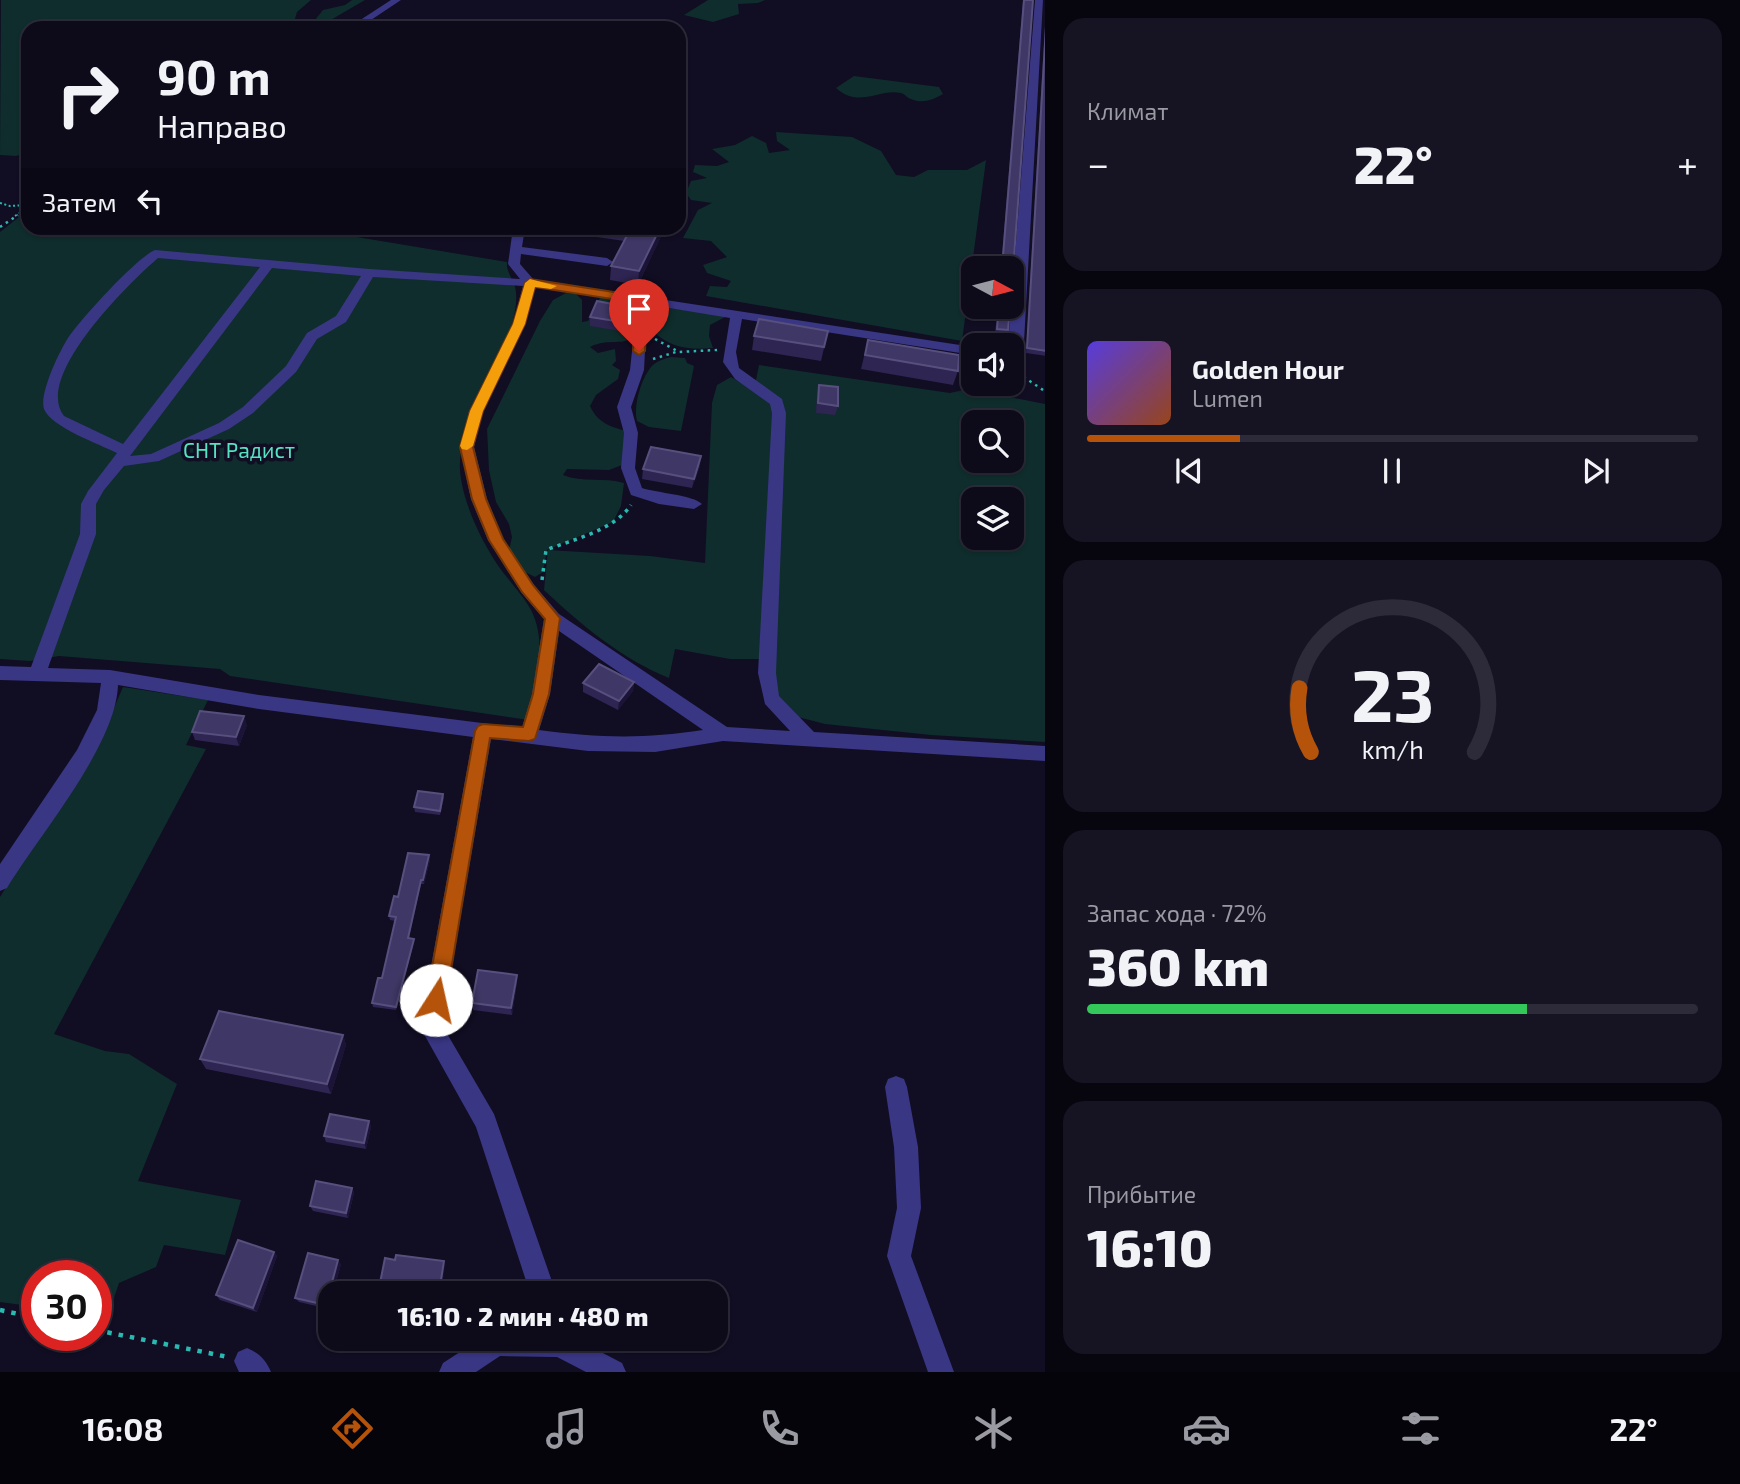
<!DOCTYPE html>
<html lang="ru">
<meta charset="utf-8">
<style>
:root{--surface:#0d0a1a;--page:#161323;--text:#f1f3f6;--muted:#9a9aa2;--line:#2d2b39;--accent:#b45309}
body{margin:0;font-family:"Exo 2",sans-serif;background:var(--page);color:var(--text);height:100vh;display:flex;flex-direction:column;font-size:26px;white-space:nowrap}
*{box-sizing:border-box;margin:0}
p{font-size:23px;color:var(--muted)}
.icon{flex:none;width:38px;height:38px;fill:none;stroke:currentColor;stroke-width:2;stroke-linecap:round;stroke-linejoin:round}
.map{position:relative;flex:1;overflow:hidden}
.details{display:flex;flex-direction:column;gap:18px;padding:18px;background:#07060e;width:695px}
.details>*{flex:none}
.hud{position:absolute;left:21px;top:21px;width:665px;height:214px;border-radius:21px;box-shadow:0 2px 5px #0004,0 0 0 2px var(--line);background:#0d0a1a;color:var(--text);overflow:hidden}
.needle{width:46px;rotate:97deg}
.buttons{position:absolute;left:961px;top:256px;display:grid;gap:14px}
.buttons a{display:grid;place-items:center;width:63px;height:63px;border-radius:14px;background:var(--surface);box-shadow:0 2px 5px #0004,0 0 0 2px var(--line);font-size:35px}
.speed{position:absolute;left:21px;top:1260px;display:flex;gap:14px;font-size:35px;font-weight:700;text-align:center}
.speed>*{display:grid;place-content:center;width:91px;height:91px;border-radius:50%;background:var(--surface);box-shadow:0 2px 5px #0004,0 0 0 2px var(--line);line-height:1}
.speed .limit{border:10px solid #d22;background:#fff;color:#111}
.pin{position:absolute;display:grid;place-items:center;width:60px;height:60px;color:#fff;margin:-72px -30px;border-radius:50% 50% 50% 0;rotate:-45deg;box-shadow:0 0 7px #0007}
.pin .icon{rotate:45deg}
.me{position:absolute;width:77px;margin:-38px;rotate:10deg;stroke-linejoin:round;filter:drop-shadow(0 0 5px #0008)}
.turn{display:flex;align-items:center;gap:24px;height:147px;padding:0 21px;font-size:32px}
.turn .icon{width:91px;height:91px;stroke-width:2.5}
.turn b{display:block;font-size:49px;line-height:60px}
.then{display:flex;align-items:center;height:66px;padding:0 21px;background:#0003;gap:14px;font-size:26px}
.big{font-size:52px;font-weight:800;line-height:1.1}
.details .widget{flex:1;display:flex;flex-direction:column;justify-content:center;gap:10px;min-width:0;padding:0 24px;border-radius:21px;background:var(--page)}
.details .dial{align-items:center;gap:0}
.dial svg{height:182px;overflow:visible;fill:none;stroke:var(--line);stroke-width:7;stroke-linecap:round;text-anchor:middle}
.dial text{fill:var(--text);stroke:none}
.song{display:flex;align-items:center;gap:21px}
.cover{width:84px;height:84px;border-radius:10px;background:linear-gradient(135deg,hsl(250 70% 55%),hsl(20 70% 35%))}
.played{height:7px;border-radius:4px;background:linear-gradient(90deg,var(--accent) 25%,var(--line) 25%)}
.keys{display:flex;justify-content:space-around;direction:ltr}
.heat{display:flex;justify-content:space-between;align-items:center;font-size:38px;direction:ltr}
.charge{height:10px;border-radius:5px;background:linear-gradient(90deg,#34c759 72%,var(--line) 0)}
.trip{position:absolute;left:318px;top:1281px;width:410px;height:70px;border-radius:21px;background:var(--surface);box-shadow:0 2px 5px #0004,0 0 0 2px var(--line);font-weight:800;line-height:70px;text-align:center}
.tabs{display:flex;height:112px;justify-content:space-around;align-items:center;background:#05040a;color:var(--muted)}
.tabs .icon{width:49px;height:49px}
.tabs .on{color:var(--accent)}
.tabs b{font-size:32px;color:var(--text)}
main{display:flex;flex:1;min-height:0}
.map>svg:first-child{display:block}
</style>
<main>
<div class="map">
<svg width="1046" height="1372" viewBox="0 0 1046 1372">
<rect width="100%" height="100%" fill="#110d23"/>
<path fill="#0f2d2c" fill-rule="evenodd" d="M1,0H311L297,12L295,19L282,28H28V152L16,156L0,155Z
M352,0H365L317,28H288L299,20H315L323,10L345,5Z
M708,0H765L758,3L738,4L739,14L713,22L684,15Z
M854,76L939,87L943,94C933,100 922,104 911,99C907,98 905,94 901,93C879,88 859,109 836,88Z
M776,132L852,137L881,151L896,175L914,177L928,170H967L986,160L962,341L706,296L710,286L727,287L731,281L707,273L703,265L727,257L711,241L683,238L698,210L712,203L691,200L686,193L691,181L707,178L693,172L695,165L717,166L729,162L712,149L735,145L752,136L766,143L769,153L790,150L777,141Z
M28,210V228H303L507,262C506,273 513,277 515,287C518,297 515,314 512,324C498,368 452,432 461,479C466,509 482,542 499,567C509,581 523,595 531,610C548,643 536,686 529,720L230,676L220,669L59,656L30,661L0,659V232Z
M566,293L576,294L582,300V322L588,321L601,296L646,303L639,316L597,311L620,331L636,334C624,348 609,337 590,347L598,353L615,349L616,361L612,365L620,370L618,379L596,395L590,406C598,423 609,426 626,431L622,465L609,470L567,469L563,475C583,483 604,477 624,483L621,506L613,522L547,550L543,572L535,577L525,572L509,550L512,537L509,524L496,502L489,470L487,429L540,321L553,300Z
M657,306L727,316L710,325L709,336L713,348C689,350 670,348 653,331L652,319Z
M671,357L685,358L687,363L694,366L681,431L649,427L637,421C633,406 641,379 651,367C656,361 664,359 671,357Z
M759,365L950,393L968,389L1045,404V742L931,735L825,724L798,717L777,697L761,659H730L675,649L669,678C622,659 581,625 544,590L548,550L650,556L705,563L712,403L717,385L731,377L751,389L755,385ZM973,422H1012V460H973ZM973,499H1012V537H973Z
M123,687L208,700L186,745L206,749L54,1034L105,1051L129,1054L177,1084L138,1181L241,1200L225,1255L164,1245L156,1267L119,1283L108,1316L96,1314V1276H37V1307L0,1302V897L107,724Z"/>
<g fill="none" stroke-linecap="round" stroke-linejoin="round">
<path stroke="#29b9b1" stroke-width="2" stroke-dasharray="2 2.5" stroke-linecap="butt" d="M0,203L10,206L28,205
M15,216L28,208"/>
<path stroke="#29b9b1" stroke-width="2.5" stroke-dasharray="2.5 4.5" stroke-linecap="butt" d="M0,227L18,215
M655,339L679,352L717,350
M653,359L676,352
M1012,369L1046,392"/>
<path stroke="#29b9b1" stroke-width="3.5" stroke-dasharray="3.5 5" stroke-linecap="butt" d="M542,580L546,550C574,539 613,531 631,505"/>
<path stroke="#29b9b1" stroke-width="4.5" stroke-dasharray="4.5 7" stroke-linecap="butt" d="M0,1310L37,1318
M96,1330L228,1357"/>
<path fill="#393684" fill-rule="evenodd" d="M391,0H401L359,28H348Z
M1035,0H1043L1024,342L1017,352L1012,353V345H1008Z
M513,228H525L522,247L607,258L613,262L607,266L521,254L520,264L534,280L973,347V355L742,319L736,352L739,368L782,399L786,413L776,673L779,696L814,732L1046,746V761L723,741L655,752L588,751L491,739L442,1025L494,1114L556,1293H530L476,1127L420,1027L473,737L259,709L118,685C116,746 39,835 7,888L0,891V864L77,750L97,710L101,683L0,680V666L31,667L80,534L81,504L88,491L117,453C99,444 51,427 44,409C39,394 59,352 68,338C79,321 137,257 155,250L369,269L520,279L508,264ZM158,258L260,267L123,444L64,416C33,377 129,283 158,258ZM272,268L361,276L336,316L307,333L286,366L243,407L219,423L151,454L130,456ZM373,277L523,286L513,324L469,411L460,447L471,499L488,540L522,593L544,619L532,694L522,728L259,695L110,670L48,668L96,534V504L104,490L124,466L159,461L229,429L253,413L296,372L317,339L346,322ZM535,287L645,304L634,332L630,370L617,407L624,433L621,468L631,495L659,504L694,509L702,504C693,495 657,493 642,488L635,468L638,433L631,407L644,370L646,332L657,306L730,318L723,362L735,379L770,404L772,413L758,673L765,704L790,731L727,727L559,614L534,585L503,539L487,499L474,447L483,411L525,324ZM559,631L703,730C644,739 599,738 539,730L550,694Z
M896,1076L904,1079L907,1087L918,1147L921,1208L911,1256L954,1372H928L887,1256L897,1208L894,1147L885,1087L888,1079Z
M480,1339H576L622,1363L626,1372H586L557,1357L500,1356L476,1372H439L443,1363Z
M247,1348C259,1353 266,1360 271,1372H239L234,1361L238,1352Z"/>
</g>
<path fill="#2e2552" d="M1023,0H1033L1012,268H1001Z
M1046,7V356L1026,353Z
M570,228H665L638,285L610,280L611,266L624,241L570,233Z
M998,306H1010L1008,330L1006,335L995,333Z
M627,316L620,331L590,326V317Z
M828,331L821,361L752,350L754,336Z
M868,340L958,371L953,385L861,369Z
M819,385L838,406L835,415L816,413L817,394Z
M700,466L692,488L642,479L643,469Z
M634,682L633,691L618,710L583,692V683Z
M247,725L239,746L195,740L192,732Z
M443,794L444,798L440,815L415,812L414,807Z
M429,855L430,860L424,884H421L409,938L414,939V942L396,1010L373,1007L372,1003L382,978L395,921L390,920L389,916L398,897Z
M517,975V982L512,1015L473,1010L472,1003Z
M343,1035L346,1045L331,1094L206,1069L200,1059Z
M369,1121L371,1127L366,1149L326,1142L324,1136Z
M352,1188L354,1193L348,1218L313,1211L310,1206Z
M274,1252L277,1256L257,1312L220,1300L216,1295Z
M341,1264L333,1293H331V1303L329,1309L299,1302L295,1298Z"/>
<path fill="#1b1437" d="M660,228H665L638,285L639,271Z
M628,307L627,316L620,331L621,322Z
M701,456L700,466L692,488L694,479Z
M634,682L633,691L618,710L619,701Z
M244,716L247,725L239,746L236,737Z
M429,855L430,860L424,884L423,880Z
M421,880V884L408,942V938Z
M414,939V942L396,1010V1007Z
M517,975V982L512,1015L511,1008Z
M343,1035L346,1045L331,1094L327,1084Z
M369,1121L371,1127L366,1149L364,1143Z
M352,1188L354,1193L348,1218L346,1213Z
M274,1252L277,1256L257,1312L253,1308Z
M338,1260L341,1264L333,1293H331V1303L329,1309L326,1305Z
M444,1261L445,1266L441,1293H439Z"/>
<path fill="#3f3765" stroke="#574f7d" stroke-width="2" d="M1024,0H1033L1012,284V268H1002Z
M1046,27V351L1027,348Z
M625,228H660L639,271L611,266L631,228Z
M597,301L628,307L621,322L590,317Z
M999,306H1010L1008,330L997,329Z
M759,319L828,331L824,347L754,336Z
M868,340L959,355L958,371L865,355Z
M819,385L838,387V406L818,403Z
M651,447L701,456L694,479L643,469Z
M599,664L634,682L619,701L583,683Z
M200,711L244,716L236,737L192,732Z
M418,791L443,794L440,811L414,807Z
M408,853L429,855L423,880H421L408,938L414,939L396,1007L372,1003L378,978H382L396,917L389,916L394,896L398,897Z
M478,970L517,975L511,1008L472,1003Z
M219,1011L343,1035L327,1084L200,1059Z
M330,1114L369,1121L364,1143L324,1136Z
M316,1181L352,1188L346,1213L310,1206Z
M238,1240L274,1252L253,1308L216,1295Z
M308,1253L338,1260L326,1305L295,1298Z
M396,1255L444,1261L439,1293H378L385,1258L395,1260Z"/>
<path fill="#b45309" stroke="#753606" stroke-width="2" d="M530,279L652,298L657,302L646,332L645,351L639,355L633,351L634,332L645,304L535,287L525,324L483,411L473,447L486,499L503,539L533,585L560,618L549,694L535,739L529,741L490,738L446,1000L443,1007L436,1010L429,1007L426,1000L475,731L478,726L483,724L523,727L533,694L545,619L522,592L489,540L472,499L460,447L470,411L513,324L525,283Z"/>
<path fill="#f59e0b" d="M530,279L557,286L551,289L535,287L525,324L483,411L473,446L467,450L462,449L460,446L470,411L513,324L525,283Z"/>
<g text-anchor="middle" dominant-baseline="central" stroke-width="7" stroke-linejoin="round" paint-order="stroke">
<g font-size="21" fill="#55e4c2" stroke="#110d23">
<text x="239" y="449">СНТ Радист</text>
</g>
</g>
</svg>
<div class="buttons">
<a><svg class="needle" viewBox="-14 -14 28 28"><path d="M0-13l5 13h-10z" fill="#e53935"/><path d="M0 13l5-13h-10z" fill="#9a9aa2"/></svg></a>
<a><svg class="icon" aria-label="sound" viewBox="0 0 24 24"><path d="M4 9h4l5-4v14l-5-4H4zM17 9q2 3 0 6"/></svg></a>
<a><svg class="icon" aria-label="search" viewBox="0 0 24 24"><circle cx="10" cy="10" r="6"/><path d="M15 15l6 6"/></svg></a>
<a><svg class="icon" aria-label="layers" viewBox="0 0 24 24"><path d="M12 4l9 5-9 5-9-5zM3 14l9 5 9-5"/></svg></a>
</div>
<div class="speed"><div class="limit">30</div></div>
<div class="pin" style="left:639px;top:351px;background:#d93025"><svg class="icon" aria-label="arrive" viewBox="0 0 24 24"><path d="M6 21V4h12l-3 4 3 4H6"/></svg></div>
<svg class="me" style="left:436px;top:1000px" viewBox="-20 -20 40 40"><circle r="19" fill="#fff"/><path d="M0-13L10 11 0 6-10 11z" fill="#b45309"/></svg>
<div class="trip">16:10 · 2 мин · 480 m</div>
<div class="hud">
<div class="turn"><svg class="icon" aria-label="right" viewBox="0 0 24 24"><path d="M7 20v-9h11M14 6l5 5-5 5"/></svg><div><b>90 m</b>Направо</div></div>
<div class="then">Затем<svg class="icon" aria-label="left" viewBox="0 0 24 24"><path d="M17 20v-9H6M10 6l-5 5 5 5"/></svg></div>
</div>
</div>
<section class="details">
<div class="widget"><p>Климат</p>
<div class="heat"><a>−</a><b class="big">22°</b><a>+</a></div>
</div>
<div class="widget">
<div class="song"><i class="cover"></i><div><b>Golden Hour</b><p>Lumen</p></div></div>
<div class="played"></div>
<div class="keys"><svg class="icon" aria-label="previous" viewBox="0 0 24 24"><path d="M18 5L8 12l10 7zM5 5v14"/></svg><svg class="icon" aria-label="pause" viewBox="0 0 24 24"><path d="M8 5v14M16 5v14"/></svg><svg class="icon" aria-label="next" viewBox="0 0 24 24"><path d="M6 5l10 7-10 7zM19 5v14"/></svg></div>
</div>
<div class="widget dial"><svg viewBox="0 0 100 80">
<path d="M14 69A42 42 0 1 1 86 69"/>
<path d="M14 69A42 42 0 0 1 9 41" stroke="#b45309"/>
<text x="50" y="56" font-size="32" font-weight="700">23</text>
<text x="50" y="72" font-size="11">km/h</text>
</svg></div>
<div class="widget"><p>Запас хода · 72%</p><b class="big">360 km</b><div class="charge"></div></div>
<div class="widget"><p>Прибытие</p><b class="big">16:10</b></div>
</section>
</main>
<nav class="tabs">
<b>16:08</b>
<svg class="icon on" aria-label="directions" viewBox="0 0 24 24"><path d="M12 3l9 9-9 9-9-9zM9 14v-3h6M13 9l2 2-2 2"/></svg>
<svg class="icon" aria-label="music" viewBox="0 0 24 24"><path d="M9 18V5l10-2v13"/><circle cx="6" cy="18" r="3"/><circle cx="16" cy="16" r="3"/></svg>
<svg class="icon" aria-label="phone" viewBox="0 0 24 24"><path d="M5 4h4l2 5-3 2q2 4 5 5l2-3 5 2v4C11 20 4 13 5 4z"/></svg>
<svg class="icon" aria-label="climate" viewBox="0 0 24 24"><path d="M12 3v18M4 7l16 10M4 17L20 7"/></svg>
<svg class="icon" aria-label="car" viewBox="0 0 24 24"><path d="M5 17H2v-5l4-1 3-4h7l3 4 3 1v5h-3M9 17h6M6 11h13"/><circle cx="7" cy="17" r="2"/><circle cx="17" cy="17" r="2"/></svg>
<svg class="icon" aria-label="filters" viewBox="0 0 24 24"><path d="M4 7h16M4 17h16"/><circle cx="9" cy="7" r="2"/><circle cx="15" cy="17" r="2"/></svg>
<b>22°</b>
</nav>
